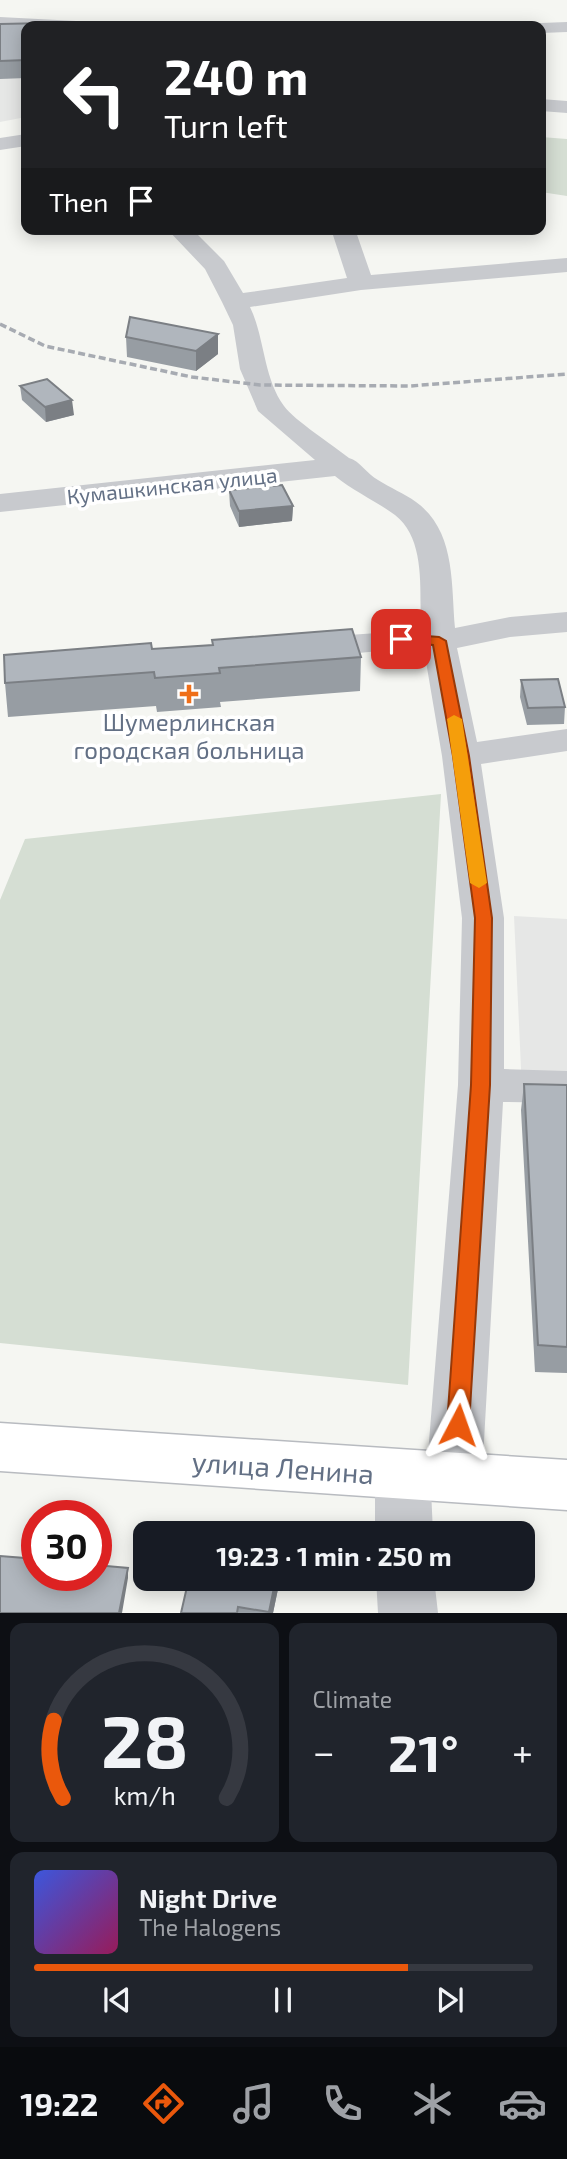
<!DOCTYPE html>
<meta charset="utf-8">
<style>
:root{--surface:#171b24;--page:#20242c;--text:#f1f3f6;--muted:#9ea1a6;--line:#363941;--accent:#ea580c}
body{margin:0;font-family:"Exo 2",sans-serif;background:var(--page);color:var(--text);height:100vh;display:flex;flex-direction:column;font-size:26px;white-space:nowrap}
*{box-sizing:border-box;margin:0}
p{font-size:23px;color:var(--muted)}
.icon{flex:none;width:38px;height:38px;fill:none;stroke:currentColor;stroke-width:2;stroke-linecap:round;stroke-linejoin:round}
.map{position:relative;height:1613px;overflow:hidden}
.sheet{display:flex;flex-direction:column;gap:10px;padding:10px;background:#0d0f14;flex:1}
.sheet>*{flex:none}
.guide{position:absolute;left:21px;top:21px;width:525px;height:214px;border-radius:14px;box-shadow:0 4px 18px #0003;background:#202124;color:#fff;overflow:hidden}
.speed{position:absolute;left:21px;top:1500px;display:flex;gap:14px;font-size:35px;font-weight:700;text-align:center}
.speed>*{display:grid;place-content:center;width:91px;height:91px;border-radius:50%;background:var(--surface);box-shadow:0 4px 18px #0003;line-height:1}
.speed .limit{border:10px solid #d22;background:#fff;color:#111}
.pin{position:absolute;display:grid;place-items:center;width:60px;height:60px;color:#fff;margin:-30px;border-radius:14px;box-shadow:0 4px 10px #0006}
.me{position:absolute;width:77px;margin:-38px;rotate:4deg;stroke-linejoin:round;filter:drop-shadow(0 0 5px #0008)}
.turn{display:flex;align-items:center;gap:24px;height:147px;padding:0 28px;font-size:32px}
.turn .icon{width:91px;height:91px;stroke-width:2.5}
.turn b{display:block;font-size:49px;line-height:60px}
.then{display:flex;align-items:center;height:66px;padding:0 28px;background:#0003;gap:14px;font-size:26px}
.big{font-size:52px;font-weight:700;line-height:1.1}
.sheet .card{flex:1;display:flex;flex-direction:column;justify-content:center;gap:10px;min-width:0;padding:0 24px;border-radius:14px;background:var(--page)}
.sheet .dial{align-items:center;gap:0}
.dial svg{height:182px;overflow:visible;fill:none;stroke:var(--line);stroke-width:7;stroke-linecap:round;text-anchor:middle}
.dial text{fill:var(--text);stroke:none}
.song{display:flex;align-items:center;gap:21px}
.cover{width:84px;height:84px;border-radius:10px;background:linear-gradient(135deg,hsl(230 70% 55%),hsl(330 70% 35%))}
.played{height:7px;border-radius:4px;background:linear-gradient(90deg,var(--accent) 75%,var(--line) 75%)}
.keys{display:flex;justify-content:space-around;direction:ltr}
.heat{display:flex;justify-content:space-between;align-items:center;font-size:38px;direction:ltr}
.sheet .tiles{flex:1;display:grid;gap:10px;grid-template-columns:1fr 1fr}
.card:last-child{grid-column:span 2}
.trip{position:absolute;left:133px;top:1521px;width:402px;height:70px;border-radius:14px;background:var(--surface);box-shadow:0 4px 18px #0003;font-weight:700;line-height:70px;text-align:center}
.dock{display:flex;height:112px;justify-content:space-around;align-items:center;background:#090b0e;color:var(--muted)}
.dock .icon{width:49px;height:49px}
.dock .on{color:var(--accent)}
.dock b{font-size:32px;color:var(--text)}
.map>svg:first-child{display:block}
</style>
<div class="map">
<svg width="567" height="1613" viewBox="0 0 567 1613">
<rect width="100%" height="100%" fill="#f5f6f2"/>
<path fill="#e6e7e6" d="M26,33V117L0,122V34Z
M514,916L567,919V1373L535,1372Z"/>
<path fill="#d5ded3" d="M541,137L567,139V196L541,192Z
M441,794L408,1385L0,1343V900L25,839Z"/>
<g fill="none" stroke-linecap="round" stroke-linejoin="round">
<defs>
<path id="major" d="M0,1423L567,1460V1510L0,1471Z"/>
</defs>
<use href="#major" stroke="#b8bbc0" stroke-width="3"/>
<path fill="#c8cace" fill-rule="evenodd" d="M0,17L76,21L85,26L0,27Z
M567,22V32L541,33V26H533L541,23Z
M541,99L567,101V113L541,111Z
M26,134V146L0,150V138Z
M167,229H192L224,261L243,293L347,278L331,229H355L371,275L567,258V272L361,290L250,307C265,338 263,377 284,406C295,421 333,445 349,458C360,461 367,474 378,480C390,488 404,493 416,502C456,531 451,584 455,628L510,617L567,612V632L510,637L457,648L477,742L567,729V751L481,764L504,918V1069L567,1071V1103L503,1102L482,1477L474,1494L454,1502L434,1494L431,1489L433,1533H375V1475L383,1458L403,1450L423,1458L427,1466L458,1085L462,918L442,756L424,650L401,649L305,658L293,655L288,648L293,641L305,638L421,630C419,593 427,540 395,515C376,501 353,491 335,476L0,512V494L315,460L258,411L240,369L233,325L222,302L205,269Z
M376,1578H434L438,1613H378Z"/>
<use href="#major" fill="#fff" fill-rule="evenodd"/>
<path stroke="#a7abb2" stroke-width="3.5" stroke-dasharray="7 3.5" stroke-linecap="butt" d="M0,324L45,346L192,377L260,385L410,386L567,374"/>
</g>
<path fill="#979da3" d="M0,24L26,26V78L0,79Z
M218,334V354L196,371L127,357L126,337Z
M20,386L74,415L46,422L22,400Z
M229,490L293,506L292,521L239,527L230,506Z
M212,640L361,657L360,691L220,702L221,707L157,712L156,706L8,717L5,683L152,649L212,645Z
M521,680L565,707L564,724L527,725L520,697Z
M524,1084L567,1085V1373L535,1372L521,1110Z
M278,1589L273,1613H181Z"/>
<path fill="#7b7f84" d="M218,334V354L196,371V351Z
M72,400L74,415L46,422L45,407Z
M293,506L292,521L239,527V511Z
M128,1568V1578L122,1613H119Z
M276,1578H278V1589L273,1613H269Z"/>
<path fill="#b0b6bd" stroke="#7b7f84" stroke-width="2" d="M47,23V26H26V60L0,61V24Z
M130,317L218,334L196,351L126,337Z
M47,379L72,400L45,407L20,386Z
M282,485L293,506L239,511L229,490Z
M352,629L361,657L219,668L220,673L155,678L154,672L5,683L4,655L151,643L152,649L213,645L212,640Z
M558,679L565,707L528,708L521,680Z
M524,1084L567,1085V1347L538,1345Z
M0,1556L37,1559V1575H96V1565L128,1568L119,1613H0Z
M189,1578H276L269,1612L238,1607L237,1613H181Z"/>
<path fill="#ea580c" stroke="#983908" stroke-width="2" d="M401,634L439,637L446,641L469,756L492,918L490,1085L469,1425L466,1432L458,1435L450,1432L447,1425L471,1085L475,918L453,756L433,645L396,642V636Z"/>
<path fill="#f59e0b" d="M454,715L462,719L487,883L479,888L470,883L447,719Z"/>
<path fill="#ef6f19" stroke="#fff" stroke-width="2.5" d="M185.5 683.5h7v7h7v7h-7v7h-7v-7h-7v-7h7z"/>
<g text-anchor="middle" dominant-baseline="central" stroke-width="7" stroke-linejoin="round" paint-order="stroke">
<g font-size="21" fill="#637085" stroke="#fff">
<text transform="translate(172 485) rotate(-6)">Кумашкинская улица</text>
</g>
<g font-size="24" fill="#637085" stroke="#fff">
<text x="189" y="721">Шумерлинская<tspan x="189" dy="28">городская больница</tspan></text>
</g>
<g font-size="28" fill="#637085" stroke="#fff">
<text transform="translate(283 1467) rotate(4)">улица Ленина</text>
</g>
</g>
</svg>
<div class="speed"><div class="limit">30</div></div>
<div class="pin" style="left:401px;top:639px;background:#d93025"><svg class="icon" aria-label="arrive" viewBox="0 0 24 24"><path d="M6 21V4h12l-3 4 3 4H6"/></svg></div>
<svg class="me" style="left:458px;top:1425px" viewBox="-20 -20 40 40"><path d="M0-17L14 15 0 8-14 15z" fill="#ea580c" stroke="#fff" stroke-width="4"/></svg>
<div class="trip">19:23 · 1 min · 250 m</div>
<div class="guide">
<div class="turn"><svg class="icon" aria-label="left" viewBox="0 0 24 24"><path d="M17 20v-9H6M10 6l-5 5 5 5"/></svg><div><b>240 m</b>Turn left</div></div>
<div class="then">Then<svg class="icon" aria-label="arrive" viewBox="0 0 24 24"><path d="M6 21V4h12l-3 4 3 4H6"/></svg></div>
</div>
</div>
<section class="sheet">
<div class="tiles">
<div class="card dial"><svg viewBox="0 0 100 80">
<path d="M14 69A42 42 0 1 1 86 69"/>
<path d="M14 69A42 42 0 0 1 10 35" stroke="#ea580c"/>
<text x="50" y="56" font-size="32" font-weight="700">28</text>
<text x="50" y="72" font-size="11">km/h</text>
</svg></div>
<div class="card"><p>Climate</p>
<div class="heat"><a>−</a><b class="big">21°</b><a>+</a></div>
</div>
<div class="card">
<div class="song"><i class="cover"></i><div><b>Night Drive</b><p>The Halogens</p></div></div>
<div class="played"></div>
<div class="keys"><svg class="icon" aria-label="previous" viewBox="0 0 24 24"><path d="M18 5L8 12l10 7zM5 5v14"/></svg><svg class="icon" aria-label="pause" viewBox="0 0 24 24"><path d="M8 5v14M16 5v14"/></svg><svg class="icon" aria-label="next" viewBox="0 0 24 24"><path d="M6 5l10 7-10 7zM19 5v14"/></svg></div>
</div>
</div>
</section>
<nav class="dock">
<b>19:22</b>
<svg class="icon on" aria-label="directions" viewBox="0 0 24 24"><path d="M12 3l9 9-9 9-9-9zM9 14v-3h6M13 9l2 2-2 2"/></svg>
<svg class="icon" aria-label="music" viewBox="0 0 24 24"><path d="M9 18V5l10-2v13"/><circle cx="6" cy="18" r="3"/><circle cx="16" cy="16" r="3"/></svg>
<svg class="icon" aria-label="phone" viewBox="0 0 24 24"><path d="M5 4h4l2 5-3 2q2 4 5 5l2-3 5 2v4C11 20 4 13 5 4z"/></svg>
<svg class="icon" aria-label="climate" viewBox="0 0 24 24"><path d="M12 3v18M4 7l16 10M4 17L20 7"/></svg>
<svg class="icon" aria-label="car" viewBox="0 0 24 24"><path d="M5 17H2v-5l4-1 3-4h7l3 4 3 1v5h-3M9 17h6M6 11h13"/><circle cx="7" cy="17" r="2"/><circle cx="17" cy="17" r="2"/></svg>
</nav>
